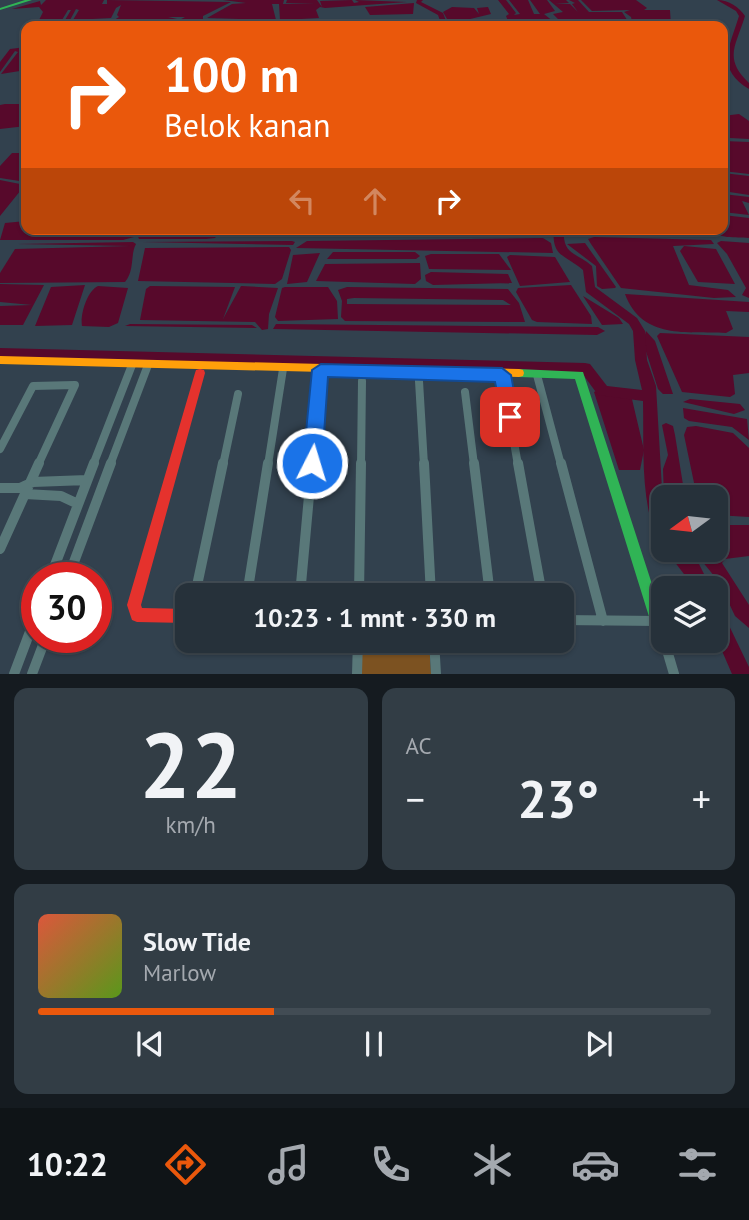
<!DOCTYPE html>
<html lang="id">
<meta charset="utf-8">
<style>
:root{--surface:#26313a;--page:#323d45;--text:#f1f3f6;--muted:#a4a9af;--line:#424c54;--accent:#ea580c}
body{margin:0;font-family:"PT Sans",sans-serif;background:var(--page);color:var(--text);height:100vh;display:flex;flex-direction:column;font-size:26px;white-space:nowrap}
*{box-sizing:border-box;margin:0}
p{font-size:23px;color:var(--muted)}
.icon{flex:none;width:38px;height:38px;fill:none;stroke:currentColor;stroke-width:2;stroke-linecap:round;stroke-linejoin:round}
.map{position:relative;height:674px;overflow:hidden}
.side{display:flex;flex-direction:column;gap:14px;padding:14px;background:#151b20;flex:1}
.side>*{flex:none}
.guide{position:absolute;left:21px;top:21px;width:707px;height:214px;border-radius:14px;box-shadow:0 2px 5px #0004,0 0 0 2px var(--line);background:#ea580c;color:#fff;overflow:hidden}
.needle{width:46px;rotate:255deg}
.controls{position:absolute;left:651px;top:485px;display:grid;gap:14px}
.controls a{display:grid;place-items:center;width:77px;height:77px;border-radius:14px;background:var(--surface);box-shadow:0 2px 5px #0004,0 0 0 2px var(--line);font-size:35px}
.speed{position:absolute;left:21px;top:562px;display:flex;gap:14px;font-size:35px;font-weight:700;text-align:center}
.speed>*{display:grid;place-content:center;width:91px;height:91px;border-radius:50%;background:var(--surface);box-shadow:0 2px 5px #0004,0 0 0 2px var(--line);line-height:1}
.speed .limit{border:10px solid #d22;background:#fff;color:#111}
.pin{position:absolute;display:grid;place-items:center;width:60px;height:60px;color:#fff;margin:-30px;border-radius:14px;box-shadow:0 4px 10px #0006}
.me{position:absolute;width:77px;margin:-38px;rotate:5deg;stroke-linejoin:round;filter:drop-shadow(0 0 5px #0008)}
.turn{display:flex;align-items:center;gap:24px;height:147px;padding:0 28px;font-size:32px}
.turn .icon{width:91px;height:91px;stroke-width:2.5}
.turn b{display:block;font-size:49px;line-height:60px}
.lanes{display:flex;align-items:center;height:66px;padding:0 28px;background:#0003;justify-content:center;gap:35px;direction:ltr}
.lanes .off{opacity:.35}
.big{font-size:52px;font-weight:800;line-height:1.1}
.side .tile{flex:1;display:flex;flex-direction:column;justify-content:center;gap:10px;min-width:0;padding:0 24px;border-radius:14px;background:var(--page)}
.side .dial{align-items:center;gap:0}
.dial b{font-size:91px;line-height:1}
.song{display:flex;align-items:center;gap:21px}
.cover{width:84px;height:84px;border-radius:10px;background:linear-gradient(135deg,hsl(10 70% 55%),hsl(90 70% 35%))}
.played{height:7px;border-radius:4px;background:linear-gradient(90deg,var(--accent) 35%,var(--line) 35%)}
.keys{display:flex;justify-content:space-around;direction:ltr}
.heat{display:flex;justify-content:space-between;align-items:center;font-size:38px;direction:ltr}
.side .tiles{flex:1;display:grid;gap:14px;grid-template-columns:1fr 1fr}
.tile:last-child{grid-column:span 2}
.trip{position:absolute;left:175px;top:583px;width:399px;height:70px;border-radius:14px;background:var(--surface);box-shadow:0 2px 5px #0004,0 0 0 2px var(--line);font-weight:800;line-height:70px;text-align:center}
.dock{display:flex;height:112px;justify-content:space-around;align-items:center;background:#0f1417;color:var(--muted)}
.dock .icon{width:49px;height:49px}
.dock .current{color:var(--accent)}
.dock b{font-size:32px;color:var(--text)}
.map>svg:first-child{display:block}
</style>
<div class="map">
<svg width="749" height="674" viewBox="0 0 749 674">
<rect width="100%" height="100%" fill="#32414e"/>
<path fill="#7c5221" d="M362,641H429L431,674H361Z"/>
<path fill="#57092b" fill-rule="evenodd" d="M46,0H104L102,4H107V0L231,2L203,16V22L197,26H168L185,17H168L177,19L165,26H117L120,19L116,26H73L77,22L114,20L119,17L117,15L121,5L116,8L111,18L73,20L79,10L76,9L70,20H65L71,10H68L62,20L38,22L43,12L39,7L12,9L40,1L41,5Z
M223,0H284L283,4L315,3H286L287,0H317L322,7L320,1L352,0L354,3L359,2L355,0L407,2L325,8L320,7L316,10L319,18L283,20H280L279,4H272L276,20L207,18L232,4L246,3Z
M498,0H506L516,13L514,15L520,14L509,0H528L534,14H540L530,0H547L555,11L544,14L559,26H510L506,16L509,14Z
M549,0H566L569,3L555,4H570L578,12L572,4L575,3L569,0H578L589,12H622L631,26H565L574,24L562,23L553,14L563,12Z
M581,0H636L647,8L644,10H670L671,26H633L631,17L624,12L630,10L592,11Z
M414,3L413,14L370,15L365,7Z
M452,7L474,8L479,14L477,8L488,7L491,14L466,20L447,19L443,12Z
M26,47V70L1,74L18,52L15,51L0,72V62L10,49Z
M5,104H26V126L0,129V105Z
M739,114L749,121V139L730,138L723,132V116Z
M723,141L749,142V174L723,171Z
M12,153H26V182L0,178V166Z
M723,173L749,176V195L723,191Z
M0,180L25,185L0,216Z
M723,194L749,197V203L742,201L749,215L723,212Z
M723,215L749,218V238C735,237 719,239 708,229H723Z
M26,221V229H129L134,237L123,240H0L5,223Z
M135,229H222L215,238L206,239H139Z
M225,229H339L332,234L228,235Z
M344,229H497L348,235Z
M575,229H702L704,234L697,236L585,235Z
M594,237L711,240L714,244L673,246L689,285L728,290L736,297L714,298L621,288L591,244L588,239Z
M543,238L551,243L553,253L296,248L307,241Z
M721,241L749,243V298L742,295L746,288L727,254L717,243Z
M133,242L136,244C130,255 135,270 125,282L0,283V273L15,249L130,246L17,244Z
M142,242L292,241L295,242L293,245Z
M585,243L616,287L615,288L602,289L597,286L596,266L567,244Z
M684,246L716,249L735,284L698,282L680,251Z
M289,247L291,250L282,279L275,284L138,281L145,248Z
M333,252H415L420,256L416,259H327Z
M320,253L307,282L287,284L293,255Z
M431,254H499L511,270L429,269L425,256Z
M510,255L555,257L570,282L520,286L507,257Z
M420,263L421,279L415,284L316,281L325,264Z
M431,272L508,274L512,283L433,285L426,281L425,275Z
M0,284L44,285L23,325H0V306L32,305L0,302Z
M85,285L72,325L35,326L51,287Z
M571,285L591,316L592,324L537,322L532,320L516,292L518,288Z
M98,286L128,288L118,323L109,327L82,326C80,315 87,291 98,286Z
M150,286L235,287L223,319L241,286L278,288L269,314L268,329L262,330L255,322L140,320L146,289Z
M285,287H328L337,301L338,319L278,321L275,317L282,288Z
M347,287L508,289L519,303L525,322L345,321L341,317L342,301L338,290ZM354,298L503,300L511,305L347,304V299Z
M625,294L749,302V312L726,311L733,329L726,333C687,331 642,340 625,294Z
M583,296L619,318L623,324L602,325Z
M130,324L252,325L257,328L125,326Z
M276,324L598,327L605,331L597,335L273,329Z
M646,331L655,341L673,394H663L658,389L643,342Z
M660,333L749,337V373L733,375L735,394L730,397L682,392L657,336Z
M596,391L631,395L644,450L640,470H619L594,392Z
M690,399L740,404L745,410L734,414L683,402Z
M683,408L747,419L749,440L732,427L689,421L684,418Z
M666,423L673,426L675,435L685,497H678L672,483L668,486L671,497H664L663,469L668,455L662,425Z
M696,426L733,433L749,448V517L716,515V497H697L684,435L687,427Z
M716,525H749V556L725,559L722,563L749,605V628L735,616L719,582L693,550H716Z"/>
<g fill="none" stroke-linecap="round" stroke-linejoin="round">
<path fill="#57092b" fill-rule="evenodd" d="M417,0H423L421,2L443,13L448,26H442L438,15L416,3Z
M717,0C729,0 739,7 745,16C736,46 723,58 749,83V89C715,69 730,46 739,16L736,11Z
M554,229H564C562,255 576,252 592,266L595,287L637,318L645,331L647,360L656,386L663,506V542L657,540C640,497 644,446 643,401L598,395L582,373L0,358V348L585,363L590,364L607,386L642,390L635,360L633,331L629,324L586,292L583,270C566,255 551,257 554,229Z
M668,550H686L699,564L711,588H693C686,574 674,564 668,550Z
M716,608L722,611L749,667V674H732L716,637Z"/>
<path stroke="#597879" stroke-width="8" d="M502,375L518,465
M537,375L561,465
M419,381L424,465
M465,392L474,465
M0,449L33,386L75,385L38,465
M93,465L132,365
M110,465L148,365
M223,465L238,394
M268,465L283,369
M312,465L321,370
M361,465L362,381"/>
<path stroke="#597879" stroke-width="10" d="M424,463L431,595
M474,463L490,595
M518,463L542,595
M561,463L603,621
M0,488H20L33,482L87,480
M25,494L61,496L78,504
M0,549L39,463
M50,578L94,463
M68,578L111,463
M195,595L223,463
M247,595L268,463
M300,595L312,463
M359,595L361,463
M562,620L658,621
M434,640L436,674
M664,640L674,674
M14,674L37,613
M32,674L46,637
M357,674L358,640"/>
<path fill="#30b455" fill-rule="evenodd" d="M25,0H32L0,10V8Z
M519,369L583,372L663,618V640H670L668,644L663,646L658,644L656,639L575,379L519,377L515,376L514,373L515,370Z"/>
<path fill="#ff9f0a" fill-rule="evenodd" d="M0,356L519,369L523,370L524,373L523,376L519,377L0,364Z"/>
<path fill="#e5322d" fill-rule="evenodd" d="M200,369L204,370L205,373L141,605L142,608L187,609V623L137,622L132,620L127,605L195,373L196,370Z"/>
</g>
<path fill="#1a73e8" stroke="#114b97" stroke-width="2" d="M321,364L502,368L511,375L519,417L510,425L503,422L495,382L328,377L322,463L319,470L312,472L305,470L303,463L312,370Z"/>
</svg>
<div class="controls">
<a><svg class="needle" viewBox="-14 -14 28 28"><path d="M0-13l5 13h-10z" fill="#e53935"/><path d="M0 13l5-13h-10z" fill="#a4a9af"/></svg></a>
<a><svg class="icon" aria-label="layers" viewBox="0 0 24 24"><path d="M12 4l9 5-9 5-9-5zM3 14l9 5 9-5"/></svg></a>
</div>
<div class="speed"><div class="limit">30</div></div>
<div class="pin" style="left:510px;top:417px;background:#d93025"><svg class="icon" aria-label="arrive" viewBox="0 0 24 24"><path d="M6 21V4h12l-3 4 3 4H6"/></svg></div>
<svg class="me" style="left:312px;top:463px" viewBox="-20 -20 40 40"><circle r="17" fill="#1a73e8" stroke="#fff" stroke-width="3"/><path d="M0-11L8 9 0 5-8 9z" fill="#fff"/></svg>
<div class="trip">10:23 · 1 mnt · 330 m</div>
<div class="guide">
<div class="turn"><svg class="icon" aria-label="right" viewBox="0 0 24 24"><path d="M7 20v-9h11M14 6l5 5-5 5"/></svg><div><b>100 m</b>Belok kanan</div></div>
<div class="lanes"><svg class="icon off" aria-label="left" viewBox="0 0 24 24"><path d="M17 20v-9H6M10 6l-5 5 5 5"/></svg><svg class="icon off" aria-label="ahead" viewBox="0 0 24 24"><path d="M12 20V5M6 11l6-6 6 6"/></svg><svg class="icon" aria-label="right" viewBox="0 0 24 24"><path d="M7 20v-9h11M14 6l5 5-5 5"/></svg></div>
</div>
</div>
<section class="side">
<div class="tiles">
<div class="tile dial"><b>22</b><p>km/h</p></div>
<div class="tile"><p>AC</p>
<div class="heat"><a>−</a><b class="big">23°</b><a>+</a></div>
</div>
<div class="tile">
<div class="song"><i class="cover"></i><div><b>Slow Tide</b><p>Marlow</p></div></div>
<div class="played"></div>
<div class="keys"><svg class="icon" aria-label="previous" viewBox="0 0 24 24"><path d="M18 5L8 12l10 7zM5 5v14"/></svg><svg class="icon" aria-label="pause" viewBox="0 0 24 24"><path d="M8 5v14M16 5v14"/></svg><svg class="icon" aria-label="next" viewBox="0 0 24 24"><path d="M6 5l10 7-10 7zM19 5v14"/></svg></div>
</div>
</div>
</section>
<nav class="dock">
<b>10:22</b>
<svg class="icon current" aria-label="directions" viewBox="0 0 24 24"><path d="M12 3l9 9-9 9-9-9zM9 14v-3h6M13 9l2 2-2 2"/></svg>
<svg class="icon" aria-label="music" viewBox="0 0 24 24"><path d="M9 18V5l10-2v13"/><circle cx="6" cy="18" r="3"/><circle cx="16" cy="16" r="3"/></svg>
<svg class="icon" aria-label="phone" viewBox="0 0 24 24"><path d="M5 4h4l2 5-3 2q2 4 5 5l2-3 5 2v4C11 20 4 13 5 4z"/></svg>
<svg class="icon" aria-label="climate" viewBox="0 0 24 24"><path d="M12 3v18M4 7l16 10M4 17L20 7"/></svg>
<svg class="icon" aria-label="car" viewBox="0 0 24 24"><path d="M5 17H2v-5l4-1 3-4h7l3 4 3 1v5h-3M9 17h6M6 11h13"/><circle cx="7" cy="17" r="2"/><circle cx="17" cy="17" r="2"/></svg>
<svg class="icon" aria-label="filters" viewBox="0 0 24 24"><path d="M4 7h16M4 17h16"/><circle cx="9" cy="7" r="2"/><circle cx="15" cy="17" r="2"/></svg>
</nav>
